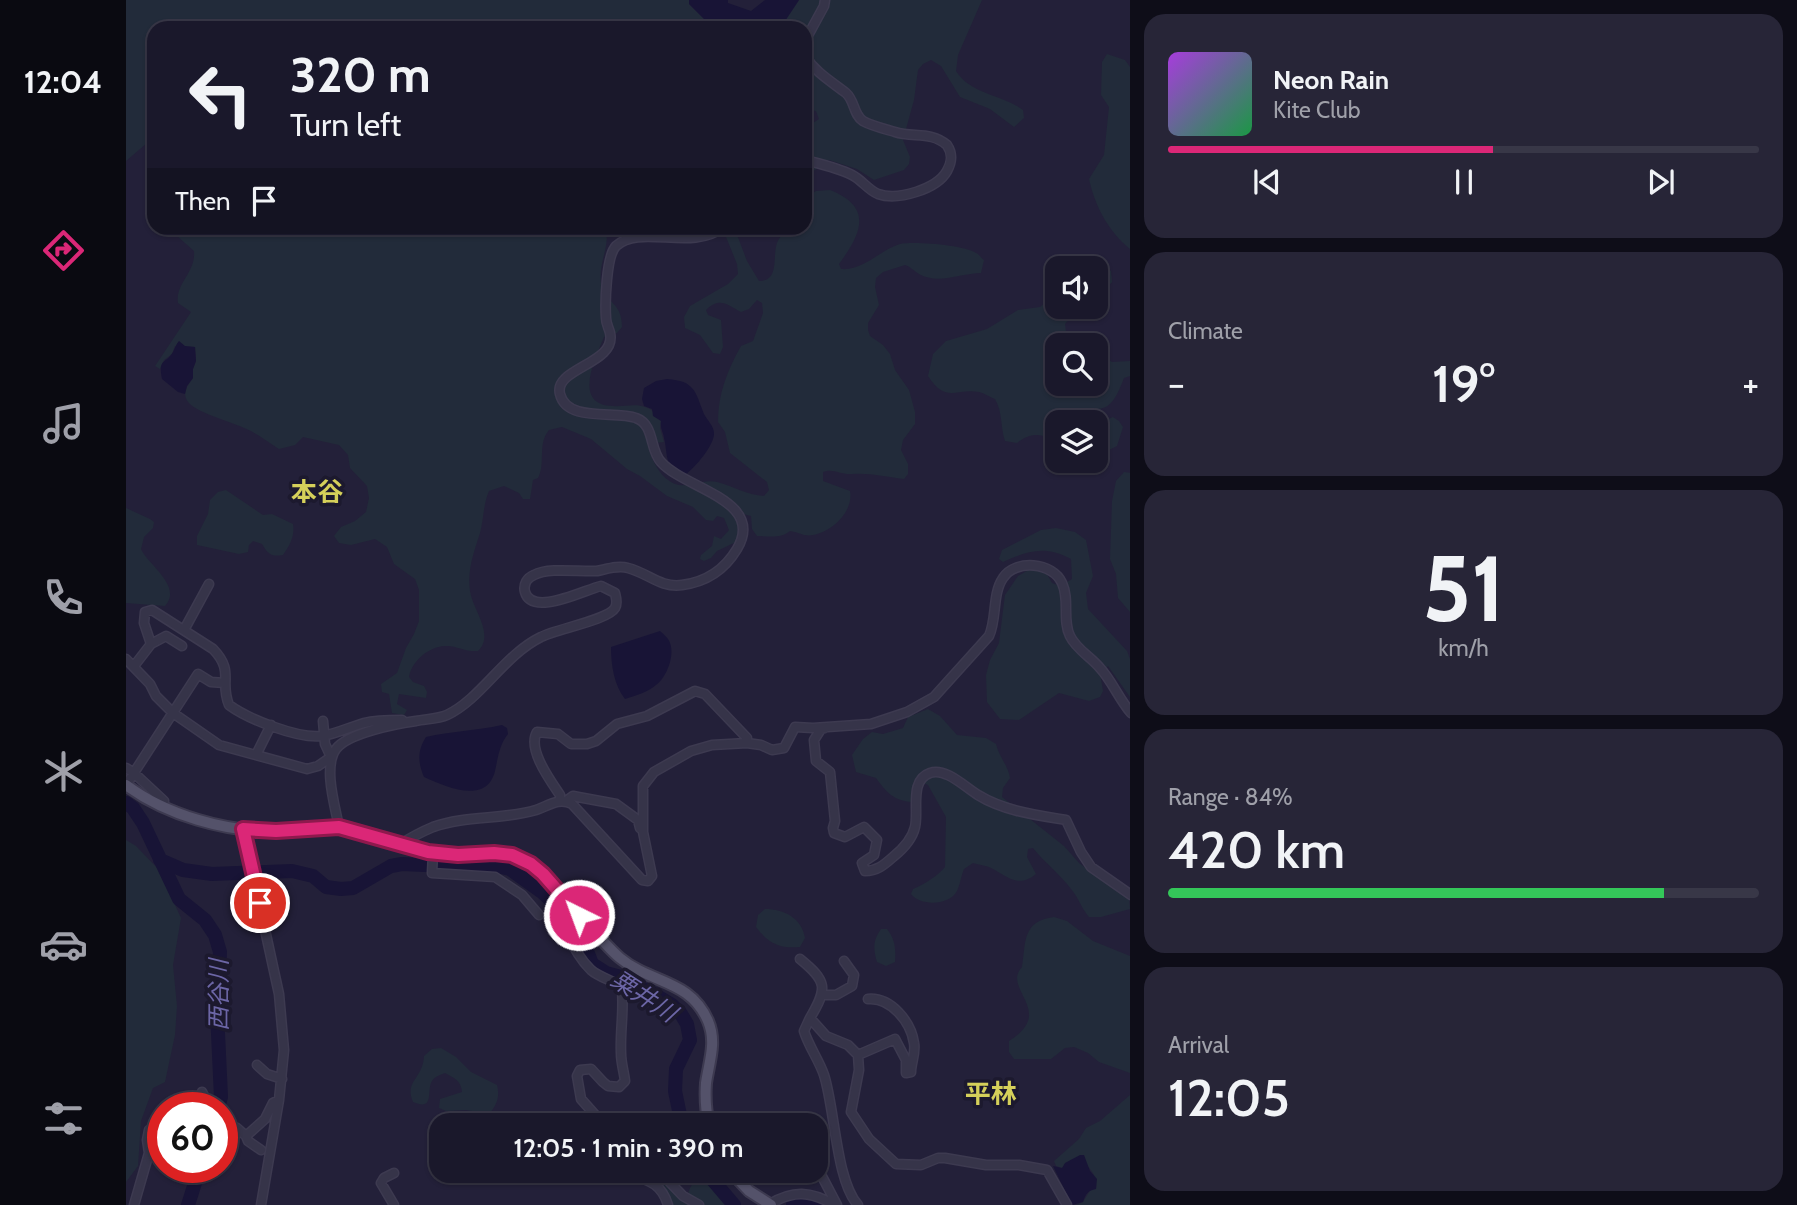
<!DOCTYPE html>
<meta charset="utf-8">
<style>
:root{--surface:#1a182b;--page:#272537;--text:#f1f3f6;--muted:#9fa0a9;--line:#383747;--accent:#db2777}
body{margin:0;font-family:Cabin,"Noto Sans JP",sans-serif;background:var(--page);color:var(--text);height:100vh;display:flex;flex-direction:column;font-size:26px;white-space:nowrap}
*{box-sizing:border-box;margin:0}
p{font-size:23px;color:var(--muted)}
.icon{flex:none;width:38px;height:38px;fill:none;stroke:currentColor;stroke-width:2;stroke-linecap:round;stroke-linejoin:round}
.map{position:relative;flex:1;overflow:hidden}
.panel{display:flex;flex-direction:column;gap:14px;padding:14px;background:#0e0d18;width:667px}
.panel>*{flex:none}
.banner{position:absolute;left:21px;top:21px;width:665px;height:214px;border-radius:21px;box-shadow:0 2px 5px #0004,0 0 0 2px var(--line);background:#1a182b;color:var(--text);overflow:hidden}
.tools{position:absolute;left:919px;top:256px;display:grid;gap:14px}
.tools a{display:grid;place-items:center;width:63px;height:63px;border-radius:14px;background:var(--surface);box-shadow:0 2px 5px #0004,0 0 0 2px var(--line);font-size:35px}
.speed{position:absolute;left:21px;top:1092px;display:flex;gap:14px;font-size:35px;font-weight:700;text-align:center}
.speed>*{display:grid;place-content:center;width:91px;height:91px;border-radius:50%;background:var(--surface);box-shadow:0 2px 5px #0004,0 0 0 2px var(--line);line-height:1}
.speed .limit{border:10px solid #d22;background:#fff;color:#111}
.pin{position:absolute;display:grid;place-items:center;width:60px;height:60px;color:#fff;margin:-30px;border:4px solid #fff;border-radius:50%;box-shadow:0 2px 7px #0007}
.me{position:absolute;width:77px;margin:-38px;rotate:318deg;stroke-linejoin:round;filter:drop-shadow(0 0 5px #0008)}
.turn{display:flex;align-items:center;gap:24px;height:147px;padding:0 28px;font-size:32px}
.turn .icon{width:91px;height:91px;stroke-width:2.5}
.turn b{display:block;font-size:49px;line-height:60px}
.then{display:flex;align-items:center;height:66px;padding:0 28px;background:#0003;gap:14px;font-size:26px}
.big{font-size:52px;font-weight:600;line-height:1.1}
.panel .tile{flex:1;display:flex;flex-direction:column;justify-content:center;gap:10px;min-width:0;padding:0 24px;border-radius:21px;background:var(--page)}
.panel .dial{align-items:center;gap:0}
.dial b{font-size:91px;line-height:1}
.song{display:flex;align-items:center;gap:21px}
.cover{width:84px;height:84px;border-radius:10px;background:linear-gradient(135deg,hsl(280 70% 55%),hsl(140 70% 35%))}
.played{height:7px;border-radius:4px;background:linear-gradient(90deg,var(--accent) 55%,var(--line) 55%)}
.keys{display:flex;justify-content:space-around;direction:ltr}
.heat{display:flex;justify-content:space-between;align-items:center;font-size:38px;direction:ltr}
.charge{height:10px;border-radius:5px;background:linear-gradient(90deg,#34c759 84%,var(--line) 0)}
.trip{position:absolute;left:303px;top:1113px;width:399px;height:70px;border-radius:21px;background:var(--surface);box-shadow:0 2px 5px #0004,0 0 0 2px var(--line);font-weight:600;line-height:70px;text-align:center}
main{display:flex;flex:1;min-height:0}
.tabs{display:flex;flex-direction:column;width:126px;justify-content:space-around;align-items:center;background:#0a0a11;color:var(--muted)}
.tabs .icon{width:49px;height:49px}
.tabs .on{color:var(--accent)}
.tabs b{font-size:32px;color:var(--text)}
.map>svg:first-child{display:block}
</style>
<main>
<nav class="tabs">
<b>12:04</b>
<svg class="icon on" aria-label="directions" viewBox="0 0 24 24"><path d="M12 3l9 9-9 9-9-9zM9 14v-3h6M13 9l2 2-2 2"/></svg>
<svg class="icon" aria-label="music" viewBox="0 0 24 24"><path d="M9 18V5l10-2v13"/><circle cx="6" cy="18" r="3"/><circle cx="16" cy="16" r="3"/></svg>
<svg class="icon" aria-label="phone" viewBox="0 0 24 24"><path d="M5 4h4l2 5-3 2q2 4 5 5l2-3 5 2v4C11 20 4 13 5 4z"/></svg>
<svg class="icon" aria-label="climate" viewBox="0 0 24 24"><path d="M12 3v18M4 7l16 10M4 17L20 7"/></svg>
<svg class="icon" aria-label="car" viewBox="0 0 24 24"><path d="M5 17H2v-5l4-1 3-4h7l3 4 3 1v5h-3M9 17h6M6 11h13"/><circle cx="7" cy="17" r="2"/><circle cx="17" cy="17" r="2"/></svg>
<svg class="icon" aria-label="filters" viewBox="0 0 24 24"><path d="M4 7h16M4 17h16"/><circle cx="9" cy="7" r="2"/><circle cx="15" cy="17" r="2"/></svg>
</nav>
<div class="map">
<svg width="1005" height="1205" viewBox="0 0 1005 1205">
<rect width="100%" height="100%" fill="#232039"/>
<path fill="#222b3a" d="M0,0H563V4L587,28H28V142L21,143L0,161Z
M673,0H856L832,55L830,71C844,94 877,95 897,110L898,118L888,127L864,109L834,97L815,66L805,60L797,64L792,70L788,100L777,140L784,157L783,164L778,170L748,180L731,169L703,160L679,177V128L693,119L690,111L679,109V28H661L659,21Z
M981,54L999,60L1004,67V249C982,231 969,206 963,179L978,155L983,107L975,95L976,62Z
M704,190C747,207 736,233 713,264L715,269C737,271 754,250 774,244C788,241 838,245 850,253C853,254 855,258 858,260L855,273C836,273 812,285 793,274C788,271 785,267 779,265L757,272L750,278L749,287L753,305L742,323V330L744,336L757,345L764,354L769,370L783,390L789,412V424L777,440L775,450L782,464V474L778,479C759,477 747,473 726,474C715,475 707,468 697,472V481L724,491C728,511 706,532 687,535C679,537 672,532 664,531C655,539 642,536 631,536L626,529L625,516L617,514C612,521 614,533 610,542L591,551L585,558L578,561L574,559L575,555L586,546L588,536L595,539L603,530L598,518L591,516L587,521L580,520L567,507L541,496L514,476L501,469L465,439L436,427L423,430C411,444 420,463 412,478L407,480L404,499H397L393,493L378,486L363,491C357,505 358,518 354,533C348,552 341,570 344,591C347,611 369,634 352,651C338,652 330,645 319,646C302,647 286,661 283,677L287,682L298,686L301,692L300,698L273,694L271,704L281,710L278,715L266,713L263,694L256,692L255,684L271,673L280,648L288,634L293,621V590L289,579L268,564L261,547L249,539L225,545L213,543L208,536L215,527L229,521L240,512L243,498L241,486L224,468L222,455L213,445L177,437L169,445L153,449C144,443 134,436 125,431C110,423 71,413 63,403C55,394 61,386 67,378V369L70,361L69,347L49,346L46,354L38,360L34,369L29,366L65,312L52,303C49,283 70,273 68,251L42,228H480C484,247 472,264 475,283C479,304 496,301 496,327L491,333L478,337C469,359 446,405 487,406C498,407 509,403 519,407C527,409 531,415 535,421L534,428L538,442L529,443L523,449C527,463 537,482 553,485C565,487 578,479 591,482C607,486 621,495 638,496L643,490L641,482L604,453L599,432L592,422C592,394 601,371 615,346L627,341L637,313L636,303L631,300L623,309L615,312C602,305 593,296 580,310L582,315L595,320L597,347L594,354L587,353L574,335L559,328L558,317L564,306L602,284L612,274L611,264L600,237L603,231L610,232L621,261L633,281C654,281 646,257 651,243C653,238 658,232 661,228H679V198L690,191Z
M976,265L985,271L986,282L978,291L970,292L968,268Z
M931,289V306H955L939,324L940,332L959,345H931V383H970V352L986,362L1004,361V376L998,378C981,424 973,402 936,414L931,422V443C917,433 905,432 891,443L879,441C874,426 877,413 869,399C864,397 858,393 853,392C830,388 820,404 802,376L807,354L820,341L861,329L892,310L914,307L926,297Z
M987,417L993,421L997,427L991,446L977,453L970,455V437L979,432L982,419Z
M998,472L1005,473L1004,612L992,598L990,574L984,559L986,501L990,481Z
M100,490L137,515L146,514L167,524C169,536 164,545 157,555C145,557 142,554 136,544L127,541L123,545L122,552L113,554L71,545V536L82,514L84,500L92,492Z
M0,508L24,519L28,522L27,528L18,537L15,549C22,565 57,586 39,606L0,603Z
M930,528L949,532L960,540L967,576L960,593L962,609L1001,651L1004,659V697L982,666L974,673L977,691L974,697L963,701L933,693L893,720L874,719L861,702L860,675L864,660L873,643L879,595L892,576L908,567L918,569L926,583L934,586L946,579L945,559C919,545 902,551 877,562L873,559L876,550L915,530Z
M802,709L814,716L831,735L860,738L870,744C873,757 882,765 884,778L877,788L876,797L938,846L953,863L986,887L1003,897L1004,909L975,917H963C955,908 953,898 945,889C934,874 919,863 907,848L902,849L901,857L910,874C894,887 884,879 869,870C863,866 854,865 847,863L838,869C835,876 834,885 831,891C823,906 794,906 785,894L787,889C797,885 813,875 819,867L820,817L802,785L798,783L789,787L786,802C768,801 760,792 750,778L730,772L726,755L737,739L746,732L757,734L777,728L782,717Z
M0,840L10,846L33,870L55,918L47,965L51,1006L49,1035L39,1082L27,1088L15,1121L12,1166L0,1182Z
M639,909C658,909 676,918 679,938L674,947C654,949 642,943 630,927L632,915Z
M928,917L941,921L967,941L1004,956V1073L973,1062L962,1053L948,1047L939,1048L925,1059H888L883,1052V1041C931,1011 875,989 896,967C900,942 896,921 928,917Z
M755,929H761C769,939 770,949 769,962L760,966L751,962C747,949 747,940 755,929Z
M315,1048L330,1057L345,1072L371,1085C374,1097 371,1105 363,1114L340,1110L320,1111L313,1108L314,1099L336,1092C335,1080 328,1078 319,1073C314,1075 307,1077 305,1083C301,1093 308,1111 287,1102C278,1081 297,1079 298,1056L306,1049Z
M1004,1095V1205H950L957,1202L965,1189H970C972,1175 963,1167 953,1158L945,1160L936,1168L930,1166L928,1161L953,1139L960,1128L974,1121Z
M540,1178L557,1193L562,1194C564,1186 568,1180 576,1179L588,1188L601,1205H544L534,1186L535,1180Z"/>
<path fill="#181436" d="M563,0H602V3L625,11L639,0H673L659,21L661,28H587L563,4Z
M53,341L59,346L69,347L70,361L67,369V378L61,386L59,394L52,392L36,379C32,358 39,365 47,352C49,348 50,344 53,341Z
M541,379C569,381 569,391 578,414C581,420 588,426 588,433C589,444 569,468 560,474C538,474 542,453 538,438C537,431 534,429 535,421L527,416L526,409L518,406L516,399L518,388L530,381Z
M534,631C537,634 540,636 542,639C551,652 541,677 530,685C522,692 509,696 499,699C488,685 485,665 485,647Z
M376,725L381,728L382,734C373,745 372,758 369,771C361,805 320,787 298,777C292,763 291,751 300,737C325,731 350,731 376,725Z
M954,1155H958L964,1171L971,1179L970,1189C962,1191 960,1193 957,1202L946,1205L927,1166L936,1168L939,1163Z"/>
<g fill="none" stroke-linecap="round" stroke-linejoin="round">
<path stroke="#181436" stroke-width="14" d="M0,803L7,808L17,823L53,899L79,920L89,935L94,952L91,1012L95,1097L92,1108
M34,860L57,870L86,874L166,871L187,876L200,887L215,889L227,888L265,866L276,864L321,866L362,864L384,869L416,892L439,914L455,935L466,964L480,973L495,977L505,984L526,993L546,1005L555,1014L561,1024L564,1040L550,1069L549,1091L556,1125
M579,1171L608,1205
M62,1205L74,1167
M667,1205L677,1203L689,1205"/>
<defs>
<path id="minor" d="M679,41L698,6L699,0
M679,56C689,72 706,82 720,93C729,101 727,114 737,121C746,126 759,129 769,132C787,138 805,131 821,145C827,154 826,162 821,171C811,189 772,201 752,194C742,190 736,180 726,175C712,168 694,164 679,160
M58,630L83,584
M25,644L40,636L56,646
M0,659L24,684L30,696L47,713L93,745L181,769L192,766L205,757
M8,666L25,644L18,623L19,612L26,610L87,649C109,672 93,681 103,705C122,719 172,739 196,736C210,734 224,727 238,723C250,720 263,720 276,720
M197,721L199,744L205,757
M699,728L695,729L688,740L690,761L704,772L709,821L707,828L708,833L719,837L738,827L751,840L748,855L736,863L739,871C751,871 758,865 767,857C777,849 786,840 789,827C793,811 783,780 804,773C819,767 839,787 852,795C878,811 910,815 940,820L955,852L965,867L1005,895
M130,755L145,725
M0,768L8,773L38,801L36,806
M0,785L72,674L85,682L99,683
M434,801V795C424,780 401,749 411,732L432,734L445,744H461L470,741L491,724L521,716L569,691L579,694L621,738
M440,801L447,796L452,797L490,804L512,820L514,828
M213,827C209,806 197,767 210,749C222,733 269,724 290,721C299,719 312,719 321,715C355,699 378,655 415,637C430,629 482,620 489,608C492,603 490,598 489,593L475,586C458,590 406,617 399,592C397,584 401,578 408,575C423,567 453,572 471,571C481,569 492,565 502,568C522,573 534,588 556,585C580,582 599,569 611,549C640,500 559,489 535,462C523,449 529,425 510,418C490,410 441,423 434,394C427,368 491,364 484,333C483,328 480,324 480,318C479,304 480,256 490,246C513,224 566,251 596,228
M117,829L153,994L158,1050L153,1100L135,1205
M273,845C284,838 295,832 307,827C340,815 377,820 410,810C422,806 433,797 446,804L516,880L522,881L526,876L517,832V786L528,772L565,751L586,745L621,743L635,745L646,750L658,748L669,727L687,728L745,724L781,712L808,697L863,636C871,619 866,594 877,578C889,559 927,562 936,583C944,600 936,620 944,636C950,649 965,657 974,668C986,681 993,699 1005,713
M307,853L306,873L369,877L396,895L413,915
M439,899L427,911C442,929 447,953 465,970C473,977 485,980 495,986L496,990C498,1012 494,1031 495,1053C495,1063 498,1072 499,1081L493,1087L482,1086L477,1082L465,1069L454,1070L451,1076L455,1099L478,1125
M674,959C701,981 702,988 684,1018
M696,995H710L726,986L728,975L718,961
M732,1055L769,1039L780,1060V1073L785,1072C785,1063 790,1053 788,1043C785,1022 765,997 742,999
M131,1065L141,1074L156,1079
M76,1092L84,1108
M96,1123L111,1128L120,1136L139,1119L147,1103L153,1100
M120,1136L122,1141L135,1150
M23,1153L21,1140L23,1130
M690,1165L711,1205
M495,1171C517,1180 534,1179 542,1205
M533,1171L557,1196L573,1205
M268,1173L258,1178L255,1183L268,1205
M644,1204C667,1190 685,1191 708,1205
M8,1205L23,1153L33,1141L37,1144
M732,1205C710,1181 709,1109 698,1075C693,1060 683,1047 678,1031L684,1018L700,1036L722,1045L732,1055L733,1070L725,1112L743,1139L770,1164L795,1165L812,1158H819L860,1165H893L921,1170L941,1205"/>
<path id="major" d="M0,785C40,815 100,832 149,831C170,830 192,825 213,827C248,831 280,850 315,854C341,856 369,848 394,858C428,873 463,932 494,958C525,984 564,979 582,1021C591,1042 583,1062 580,1083C579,1097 580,1112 583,1125
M604,1171L623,1191L645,1205"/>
</defs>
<use href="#minor" stroke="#3d3a50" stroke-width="11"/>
<use href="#major" stroke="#3d3a50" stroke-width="14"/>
<use href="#minor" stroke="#363449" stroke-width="8"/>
<use href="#major" stroke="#54526a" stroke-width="10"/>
</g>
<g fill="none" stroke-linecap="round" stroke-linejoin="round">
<defs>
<path id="route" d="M134,903L117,829L150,831L213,827L302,852L332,855L368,853L386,855L405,864L417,874L453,915"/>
</defs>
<use href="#route" stroke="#8e194d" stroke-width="18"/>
<use href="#route" stroke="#db2777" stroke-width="12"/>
</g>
<g text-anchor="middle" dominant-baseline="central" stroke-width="7" stroke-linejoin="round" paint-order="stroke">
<g font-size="24" font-style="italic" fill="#6c66a6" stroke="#1c192e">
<text transform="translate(92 995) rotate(-90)">西谷川</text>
<text transform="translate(518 996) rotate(33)">粟井川</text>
</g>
<g font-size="26" font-weight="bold" fill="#d5d05a" stroke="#1c192e">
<text x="191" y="492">本谷</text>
<text x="865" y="1094">平林</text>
</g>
</g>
</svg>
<div class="tools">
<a><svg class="icon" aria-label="sound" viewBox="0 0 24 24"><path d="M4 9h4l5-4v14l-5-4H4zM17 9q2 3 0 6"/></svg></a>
<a><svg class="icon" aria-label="search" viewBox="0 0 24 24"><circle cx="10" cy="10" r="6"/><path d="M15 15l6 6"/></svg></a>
<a><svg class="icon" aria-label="layers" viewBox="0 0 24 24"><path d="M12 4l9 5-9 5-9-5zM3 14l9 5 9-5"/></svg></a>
</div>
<div class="speed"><div class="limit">60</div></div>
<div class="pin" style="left:134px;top:903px;background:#d93025"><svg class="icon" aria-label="arrive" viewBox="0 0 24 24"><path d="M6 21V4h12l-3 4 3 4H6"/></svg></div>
<svg class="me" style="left:453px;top:915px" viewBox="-20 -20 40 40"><circle r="17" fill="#db2777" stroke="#fff" stroke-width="3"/><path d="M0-11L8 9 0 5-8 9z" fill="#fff"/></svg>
<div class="trip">12:05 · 1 min · 390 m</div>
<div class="banner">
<div class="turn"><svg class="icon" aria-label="left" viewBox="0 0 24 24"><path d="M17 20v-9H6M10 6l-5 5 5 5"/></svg><div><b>320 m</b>Turn left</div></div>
<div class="then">Then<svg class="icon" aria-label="arrive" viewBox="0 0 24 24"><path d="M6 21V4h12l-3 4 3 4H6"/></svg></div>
</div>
</div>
<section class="panel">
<div class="tile">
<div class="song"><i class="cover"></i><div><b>Neon Rain</b><p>Kite Club</p></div></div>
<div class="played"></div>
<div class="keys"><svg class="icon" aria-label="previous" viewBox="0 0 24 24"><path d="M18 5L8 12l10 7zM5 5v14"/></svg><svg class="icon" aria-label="pause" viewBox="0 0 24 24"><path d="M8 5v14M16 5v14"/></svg><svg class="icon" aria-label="next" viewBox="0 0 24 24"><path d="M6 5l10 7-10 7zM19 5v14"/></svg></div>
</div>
<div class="tile"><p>Climate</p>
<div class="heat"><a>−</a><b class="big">19°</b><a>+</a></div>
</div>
<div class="tile dial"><b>51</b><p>km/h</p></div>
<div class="tile"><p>Range · 84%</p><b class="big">420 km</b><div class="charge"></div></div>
<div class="tile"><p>Arrival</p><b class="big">12:05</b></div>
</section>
</main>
